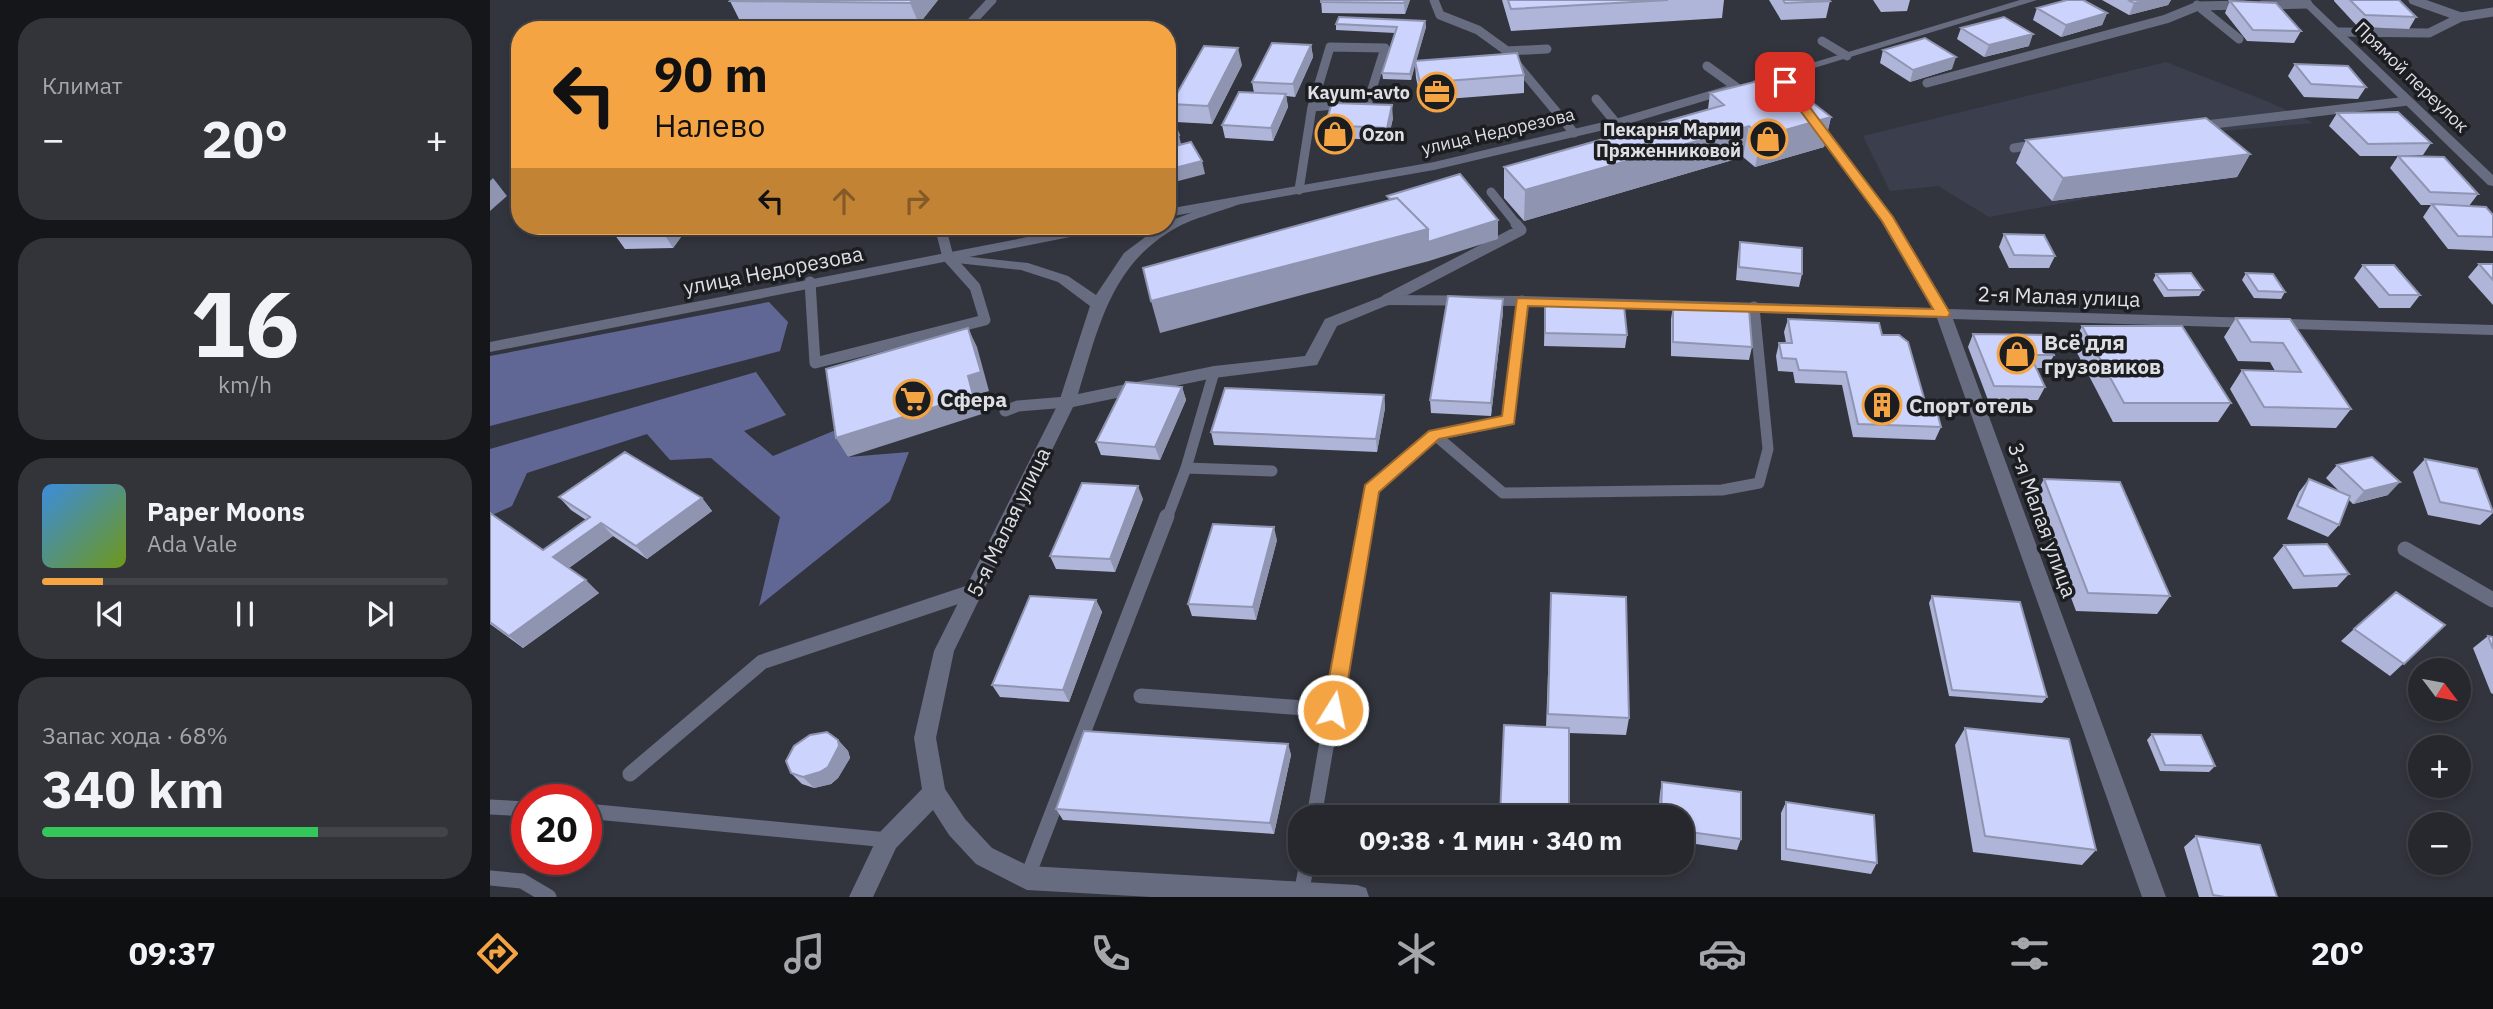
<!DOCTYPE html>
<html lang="ru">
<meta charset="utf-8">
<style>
:root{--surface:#26282e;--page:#32343a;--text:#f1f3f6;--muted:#a4a6aa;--line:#42444a;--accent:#f4a443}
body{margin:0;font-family:"IBM Plex Sans",sans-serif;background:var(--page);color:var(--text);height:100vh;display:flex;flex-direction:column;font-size:26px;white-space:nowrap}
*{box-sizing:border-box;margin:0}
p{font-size:23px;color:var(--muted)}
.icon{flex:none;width:38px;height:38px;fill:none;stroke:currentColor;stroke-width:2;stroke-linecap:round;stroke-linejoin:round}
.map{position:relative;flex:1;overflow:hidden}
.side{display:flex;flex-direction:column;gap:18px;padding:18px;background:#151619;width:490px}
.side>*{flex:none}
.hud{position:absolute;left:21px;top:21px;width:665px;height:214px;border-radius:28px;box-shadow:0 4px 10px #0003,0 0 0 2px var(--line);background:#f4a443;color:#111;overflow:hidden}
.needle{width:46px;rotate:122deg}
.fabs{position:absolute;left:1918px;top:658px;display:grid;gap:14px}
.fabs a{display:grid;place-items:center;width:63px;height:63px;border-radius:50%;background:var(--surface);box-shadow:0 4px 10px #0003,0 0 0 2px var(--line);font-size:35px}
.speed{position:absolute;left:21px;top:784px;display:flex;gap:14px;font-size:35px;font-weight:700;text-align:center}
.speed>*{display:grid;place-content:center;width:91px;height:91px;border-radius:50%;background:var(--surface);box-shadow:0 4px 10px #0003,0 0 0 2px var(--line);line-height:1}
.speed .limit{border:10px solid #d22;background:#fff;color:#111}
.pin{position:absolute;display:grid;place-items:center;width:60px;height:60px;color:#fff;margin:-30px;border-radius:14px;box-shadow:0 4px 10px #0006}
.me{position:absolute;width:77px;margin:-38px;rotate:10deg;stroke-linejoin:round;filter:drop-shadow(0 0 5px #0008)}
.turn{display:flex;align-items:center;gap:24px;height:147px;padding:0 28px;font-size:32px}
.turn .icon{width:91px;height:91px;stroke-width:2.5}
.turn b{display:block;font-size:49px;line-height:60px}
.lanes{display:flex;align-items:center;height:66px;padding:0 28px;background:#0003;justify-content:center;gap:35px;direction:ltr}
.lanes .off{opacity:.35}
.big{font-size:52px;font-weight:800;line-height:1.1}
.side .widget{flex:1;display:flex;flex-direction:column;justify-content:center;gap:10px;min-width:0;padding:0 24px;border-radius:28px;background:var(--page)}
.side .dial{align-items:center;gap:0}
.dial b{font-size:91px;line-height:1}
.song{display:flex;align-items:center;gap:21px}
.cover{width:84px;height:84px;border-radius:10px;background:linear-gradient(135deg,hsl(210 70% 55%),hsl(80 70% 35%))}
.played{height:7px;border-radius:4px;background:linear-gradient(90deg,var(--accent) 15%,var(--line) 15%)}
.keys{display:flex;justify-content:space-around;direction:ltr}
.heat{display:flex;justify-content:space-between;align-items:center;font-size:38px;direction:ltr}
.charge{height:10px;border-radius:5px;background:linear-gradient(90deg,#34c759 68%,var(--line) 0)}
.trip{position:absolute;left:798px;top:805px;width:406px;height:70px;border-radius:28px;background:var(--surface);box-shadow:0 4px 10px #0003,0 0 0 2px var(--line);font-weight:800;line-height:70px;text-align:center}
.tab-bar{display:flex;height:112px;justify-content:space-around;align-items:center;background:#0f1012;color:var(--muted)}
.tab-bar .icon{width:49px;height:49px}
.tab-bar .active{color:var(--accent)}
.tab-bar b{font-size:32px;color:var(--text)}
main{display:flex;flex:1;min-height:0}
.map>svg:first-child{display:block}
</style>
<main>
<section class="side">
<div class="widget"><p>Климат</p>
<div class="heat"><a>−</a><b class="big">20°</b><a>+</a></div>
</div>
<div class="widget dial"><b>16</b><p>km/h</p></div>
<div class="widget">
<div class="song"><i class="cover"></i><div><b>Paper Moons</b><p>Ada Vale</p></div></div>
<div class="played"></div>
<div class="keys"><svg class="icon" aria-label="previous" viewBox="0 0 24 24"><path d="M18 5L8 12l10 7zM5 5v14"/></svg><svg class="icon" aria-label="pause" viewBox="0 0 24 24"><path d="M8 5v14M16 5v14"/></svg><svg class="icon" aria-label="next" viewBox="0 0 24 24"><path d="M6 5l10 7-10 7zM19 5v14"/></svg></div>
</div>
<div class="widget"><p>Запас хода · 68%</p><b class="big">340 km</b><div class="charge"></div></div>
</section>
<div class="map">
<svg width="2003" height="897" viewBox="0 0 2003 897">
<rect width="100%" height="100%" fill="#33353e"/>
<path fill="#3b3e4d" d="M1676,62L1779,102L1824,123L1712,133L1738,172L1499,217L1448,186L1400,191L1373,136Z"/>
<path fill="#616795" d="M279,302L298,322L290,351L0,426V356Z
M266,372L296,415L254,431L283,456L353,427L358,457L419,452L400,501L269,606L290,517L221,458L180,460L157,434L37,473L22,506L0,516V449Z"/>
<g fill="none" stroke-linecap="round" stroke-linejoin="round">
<path stroke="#686c80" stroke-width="9" d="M944,0L950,15L988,30L1017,51L1057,49
M1923,0L1971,17
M1707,5L1749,39
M1772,5L1818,4
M474,30L502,0
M1848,32L1939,33L1971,17L2003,12
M1332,41L1357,56
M840,47L895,48L878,102L822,107Z
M1024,61L1084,133
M1217,66L1246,87
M1437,83L1676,19L1708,6L1754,5
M1106,99L1126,123
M1707,126L1918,101
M1524,148L1550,144
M809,190L822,107
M1001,192L1028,226"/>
<path stroke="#686c80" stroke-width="11" d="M320,282L325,363L495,320L485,287L458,257L450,226
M896,300L1031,230L1026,224
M515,411L528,406L577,402
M945,435L1013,493L1232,490L1269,483L1278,449L1264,307
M696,468L782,471
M677,518L696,468L724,372
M876,518L881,489L945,435L1019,420L1032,301"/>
<path stroke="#686c80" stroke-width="15" d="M1915,549L2003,600
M651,696L843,710
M140,774L272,662L484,591
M0,807L37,809
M96,811L398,840
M824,817L876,516
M0,878L32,881L59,897
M537,878L677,516
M811,894L817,863"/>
<path fill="#686c80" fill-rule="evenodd" d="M1808,0H1819L2003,175V186L1998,185Z
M1322,113L1326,114L1405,220L1458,309L2003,325V335L1463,319L1676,897H1652L1447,318L1032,306L898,305L847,326L827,365L724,378L583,407L464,651L446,738L455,789L475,819L502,848L539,866L867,885L876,888L879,897H661L537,890L486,864L459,835L443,810L406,848L383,897H359L390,832L432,789L424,738L444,651L569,402L600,306L568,282L531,270L458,262L451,257L453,254L538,263L578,276L606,295L634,253L670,226H677V222L740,198H750V204C729,212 703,218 684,229C620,266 608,329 588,394L724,366L815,356L835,319L896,295L1032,296L1442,308L1391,221L1316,117Z"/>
<path fill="#686c80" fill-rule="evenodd" d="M1530,0H1547L1272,84L1262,81Z
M1240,85L1246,89L1244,92L1131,126L944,170L677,217V209L944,162L1122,120Z
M594,226H622L615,230L0,352V342Z"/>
</g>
<path fill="#afb5d9" d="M241,0H448L429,24L251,23L240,1Z
M831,0H920L915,14L832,13Z
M1012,0H1234L1232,18L1021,31Z
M1279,0H1339L1340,1L1336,18L1291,20Z
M1383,0H1420L1417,11L1391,12Z
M1612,0H1681L1678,5L1639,15Z
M1844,0H1909L1926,17L1919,29L1868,27L1844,1Z
M1740,1L1811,31L1804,43L1757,41L1735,13Z
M1547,8L1617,13L1612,25L1571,37L1543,20Z
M935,21L936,27L926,61L1034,75V93L931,101L926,78L925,64L921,80L893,79L892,73L905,33L846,30V24Z
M1471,28L1539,46L1494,57L1467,39Z
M821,45L823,57L805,97L796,96L798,107L783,141L735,138L732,125L764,93L762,82Z
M1393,50L1462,69L1420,82L1390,63Z
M1805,64L1876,87L1868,99L1814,97L1798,76Z
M752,65L722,124L686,122L681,104Z
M1220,93L1341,117L1334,147L1265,167L1253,157L1034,221L1014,198V167L1218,109Z
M30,112V131L22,121Z
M1847,113L1941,143L1933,155L1910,156L1988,194L1979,206L2003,215V251L1958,249L1933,217L1941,205H1931L1900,168L1908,156H1870L1839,126Z
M903,118L898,140L837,138L835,125Z
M1536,140L1760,154L1747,177L1562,201L1526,163Z
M126,226H199L183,248L135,249L122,231Z
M1514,234L1565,256L1559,268H1519L1509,247Z
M1250,242L1312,274L1309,287L1246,280L1248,255Z
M1989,264H2003V305L1978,277Z
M1873,265L1930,295L1920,308H1889L1864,278Z
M1756,273L1795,292L1791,299L1764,298L1752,280Z
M1666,274L1713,290L1709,296L1674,297L1663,280Z
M1055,305L1137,335L1135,348L1054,346Z
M1183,306L1262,347L1259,360L1181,356V319Z
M1013,312L1001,416L941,413L940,400Z
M1746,318L1800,319L1861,409L1846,428L1761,426L1740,389L1752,370L1785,371L1780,362L1748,361L1734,337Z
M1298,319L1392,335L1438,412L1451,427L1445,440L1363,437L1352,385L1305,383L1303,372L1288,371L1286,356L1289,343H1296L1294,332Z
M1592,326L1741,403L1728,422H1623L1583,345Z
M1483,334L1564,355L1557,368H1546L1555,387L1548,400H1498L1478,347Z
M692,387L696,400L670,460L611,455L606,442Z
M894,395L895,408L887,452L724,445L721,432Z
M1935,459L2003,513L1990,525L1938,515L1923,472Z
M1847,465L1898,495L1863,504L1858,499L1849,525L1838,537L1797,519L1809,492L1819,479L1851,493L1836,478Z
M1554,479L1680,596L1667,614L1586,611L1544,498Z
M69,497L212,498L222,511L157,559L123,536L79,568L109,593L33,648L0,624V513L53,550L96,520L81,510Z
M653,499L625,572L566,569L560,556Z
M787,540L766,620L702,616L698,604Z
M1794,545L1859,574L1847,587L1803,589L1783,558Z
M1061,593L1139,718L1136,735L1079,733L1056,727Z
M1442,596L1557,697L1552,703L1459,696L1439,603Z
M606,600L612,612L579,702L510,697L502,685Z
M1955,625L1900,676L1851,641L1864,629Z
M1998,636L2003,637V694L2001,693L1983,648Z
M1475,728L1606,850L1592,865L1483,852L1465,745Z
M1662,734L1725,766L1719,772L1670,771L1657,740Z
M348,740L358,751L360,758L348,778L341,784L324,788L312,784L301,773Z
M798,744L801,755L784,834L573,820L566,809Z
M1172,782L1251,839L1247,850L1192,842V817H1168L1170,793Z
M1296,802L1387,863L1381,874L1291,860V813Z
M1706,836L1787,897H1709L1694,847Z"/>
<path fill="#8f94b0" d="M423,0H448L429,24L420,3Z
M915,0H920L915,14L914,3Z
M1657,0H1681L1678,5L1639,15L1644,3Z
M1617,13L1612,25L1571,37L1576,25Z
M935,21L936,27L921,80L920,74Z
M1543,34L1539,46L1494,57L1499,45Z
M821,45L823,57L805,97L803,84Z
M748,48L752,65L722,124L718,106Z
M1466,57L1462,69L1420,82L1423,70Z
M796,94L798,107L783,141L781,128Z
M902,105L903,118L898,140L897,128Z
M1341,117L1334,147L1265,167L1271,137Z
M1259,126L1253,157L1034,221L1035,190Z
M689,135L693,153L677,156V137Z
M1760,154L1747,177L1562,201L1573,178Z
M712,161L715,174L677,184V170Z
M3,178L17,196L0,211V181Z
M1008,220V239L939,261L938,242Z
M173,226H199L183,248L171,229Z
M938,229L939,261L670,333L661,301Z
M1013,299V312L1001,416V403Z
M478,328L487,347L499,391L486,395L492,414L358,457L346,438L478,376Z
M692,387L696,400L670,460L665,447Z
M894,395L895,408L887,452L886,439Z
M1910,482L1898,495L1863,504L1874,491Z
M648,486L653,499L625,572L620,559Z
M212,498L222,511L157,559L146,546Z
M111,523L123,536L76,570L63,557Z
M784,527L787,540L766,620L763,607Z
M96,580L109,593L33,648L19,636Z
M606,600L612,612L579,702L573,690Z
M348,740L358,751L360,758L348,778L341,784L324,788L313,777Z
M798,744L801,755L784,834L780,823Z"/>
<path fill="#ccd3fc" stroke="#8f94b0" stroke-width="2" d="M241,0H423L420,3L240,1Z
M831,0H915L914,3L831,2Z
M1018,0H1178L1021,9Z
M1293,0H1339L1340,1L1295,3Z
M1577,0H1593L1617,13L1576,25L1547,8Z
M1638,0H1657L1644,3Z
M1860,0H1909L1926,17L1875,15Z
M1740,1L1786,3L1811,31L1763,30Z
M849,17L935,21L920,74L892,73L907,27L846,24Z
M1514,17L1543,34L1499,45L1471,28Z
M1435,38L1466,57L1423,70L1393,50Z
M782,43L821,45L803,84L762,82Z
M714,46L748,48L718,106L681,104Z
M1027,53L1034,75L930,83L925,61Z
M1805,64L1858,66L1876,87L1821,84Z
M1288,76L1341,117L1271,137L1259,126L1035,190L1014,167L1234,105L1220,93Z
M749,92L796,94L781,128L732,125Z
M842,103L902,105L897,128L835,125Z
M30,112V120L22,121Z
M677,112H679L689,135L677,137Z
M1908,112L1941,143L1878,144L1847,113Z
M1716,118L1760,154L1573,178L1536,140Z
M701,142L712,161L677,170V148Z
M1908,156L1954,157L1988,194L1940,192Z
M970,174L1008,220L938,242V229L907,198L900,199L897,196Z
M907,198L938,229L661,301L653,268Z
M1942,204L1996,207L2003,215V237L1968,236Z
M126,226H173L171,229L122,231Z
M1514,234L1554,235L1565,256L1524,255Z
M1250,242L1312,248V274L1249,267Z
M1989,264H2003V280Z
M1873,265H1904L1930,295H1899Z
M1701,273L1713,290H1678L1666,274Z
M1756,273L1783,274L1795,292L1768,291Z
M958,296L1013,299L1001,403L940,400Z
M1055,305L1134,306L1137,335L1055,333Z
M1183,306L1259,310L1262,347L1183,342Z
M1746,318L1800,319L1861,409L1774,407L1752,370L1811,372L1793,343L1761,342Z
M1298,319L1389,323L1392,335H1409L1418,342L1438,412H1447L1451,427L1368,424L1356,372L1309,370L1306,359L1292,358L1289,343H1302Z
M1592,326H1692L1741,403H1634Z
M478,328L491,372L478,376L483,395L346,438L336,369Z
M1483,334L1555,335L1564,355H1540L1555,387L1504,386Z
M636,382L692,387L665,447L606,442Z
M735,388L894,395L886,439L721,432Z
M135,452L212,498L146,546L111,523L63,557L96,580L19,636L0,622V513L53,550L100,517L69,497Z
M1882,457L1910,482L1874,491L1847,465Z
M1935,459L1987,469L2003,512L1950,502Z
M1554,479L1630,482L1680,596L1598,593Z
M1819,479L1860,496L1849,525L1807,506Z
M592,483L648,486L620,559L560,556Z
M723,524L784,527L763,607L698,604Z
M1837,544L1859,574L1814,576L1794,545Z
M1906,592L1955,625L1914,664L1864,629Z
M1061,593L1136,597L1139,718L1058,714Z
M540,596L606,600L573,690L502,685Z
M1442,596L1530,602L1557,697L1462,690Z
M1998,636L2003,637V649Z
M1014,725L1079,728V817H1010Z
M1475,728L1579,739L1606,850L1495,836Z
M594,731L798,744L780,823L566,809Z
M337,732L348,740L349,746L338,767L330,772L313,777L301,773L296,761L304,746L320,735Z
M1662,734L1711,735L1725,766L1675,765Z
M1172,782L1251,792V839L1192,831V817H1171Z
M1296,802L1384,815L1387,863L1296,849Z
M1706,836L1770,845L1787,897H1735L1723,895Z"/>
<path fill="#f4a443" stroke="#9f6b2c" stroke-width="2" d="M1295,79L1299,80L1403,217L1460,313L1458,317L1038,306L1024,424L949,439L889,492L853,710L850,716L843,718L836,716L833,710L875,485L939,431L1012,416L1027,298L1443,309L1392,221L1289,82Z"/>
<defs>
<symbol id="office-ring" viewBox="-11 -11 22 22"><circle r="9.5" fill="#1c1d21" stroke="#f4a443" stroke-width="1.5"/><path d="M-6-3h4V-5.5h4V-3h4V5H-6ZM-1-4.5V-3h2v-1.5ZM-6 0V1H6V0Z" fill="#f4a443"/></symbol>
<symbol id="shop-ring" viewBox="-11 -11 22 22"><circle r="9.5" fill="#1c1d21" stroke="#f4a443" stroke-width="1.5"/><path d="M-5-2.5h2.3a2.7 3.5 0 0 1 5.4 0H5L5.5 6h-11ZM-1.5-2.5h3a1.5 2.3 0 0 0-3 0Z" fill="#f4a443"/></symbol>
<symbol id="supermarket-ring" viewBox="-11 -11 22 22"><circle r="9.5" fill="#1c1d21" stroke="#f4a443" stroke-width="1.5"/><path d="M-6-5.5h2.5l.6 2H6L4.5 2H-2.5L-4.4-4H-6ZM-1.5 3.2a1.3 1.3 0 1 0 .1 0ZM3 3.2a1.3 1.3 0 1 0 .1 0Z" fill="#f4a443"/></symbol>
<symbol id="building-ring" viewBox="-11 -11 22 22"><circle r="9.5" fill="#1c1d21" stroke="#f4a443" stroke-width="1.5"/><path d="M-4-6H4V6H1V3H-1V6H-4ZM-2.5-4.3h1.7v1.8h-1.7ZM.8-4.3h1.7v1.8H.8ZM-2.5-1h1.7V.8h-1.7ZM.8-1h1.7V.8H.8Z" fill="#f4a443"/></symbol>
</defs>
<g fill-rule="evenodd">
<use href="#office-ring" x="925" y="70" width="44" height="44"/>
<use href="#shop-ring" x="823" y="112" width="44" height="44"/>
<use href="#shop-ring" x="1256" y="117" width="44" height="44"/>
<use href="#shop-ring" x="1505" y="332" width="44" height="44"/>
<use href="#supermarket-ring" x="401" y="377" width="44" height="44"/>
<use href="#building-ring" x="1370" y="383" width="44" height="44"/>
</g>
<g text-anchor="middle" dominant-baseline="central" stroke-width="7" stroke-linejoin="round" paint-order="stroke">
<g font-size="18" fill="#dedfe5" stroke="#1c1d21">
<text transform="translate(1922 77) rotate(44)">Прямой переулок</text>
<text transform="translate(1008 131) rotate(-13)">улица Недорезова</text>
</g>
<g font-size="18" font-weight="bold" fill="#dedfe5" stroke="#1c1d21" text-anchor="end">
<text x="920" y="92">Kayum-avto</text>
<text x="1251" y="129">Пекарня Марии<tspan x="1251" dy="21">Пряженниковой</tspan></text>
<text x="872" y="134" text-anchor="start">Ozon</text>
</g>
<g font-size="21" fill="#dedfe5" stroke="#1c1d21">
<text transform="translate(283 270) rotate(-11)">улица Недорезова</text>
<text transform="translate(1569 296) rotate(2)">2-я Малая улица</text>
<text transform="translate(1553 520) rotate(70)">3-я Малая улица</text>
<text transform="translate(518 522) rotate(-64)">5-я Малая улица</text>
</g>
<g font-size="21" font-weight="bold" fill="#dedfe5" stroke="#1c1d21" text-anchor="start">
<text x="1554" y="342">Всё для<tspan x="1554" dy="24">грузовиков</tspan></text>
<text x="450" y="399">Сфера</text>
<text x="1419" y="405">Спорт отель</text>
</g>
</g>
</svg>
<div class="fabs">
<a><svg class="needle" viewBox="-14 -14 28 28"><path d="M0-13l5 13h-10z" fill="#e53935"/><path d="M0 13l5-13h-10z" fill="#a4a6aa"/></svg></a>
<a>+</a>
<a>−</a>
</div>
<div class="speed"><div class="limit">20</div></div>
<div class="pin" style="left:1295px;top:82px;background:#d93025"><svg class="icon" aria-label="arrive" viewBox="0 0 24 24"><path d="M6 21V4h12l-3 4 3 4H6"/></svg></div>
<svg class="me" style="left:843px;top:710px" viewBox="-20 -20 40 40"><circle r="17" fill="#f4a443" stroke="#fff" stroke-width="3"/><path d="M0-11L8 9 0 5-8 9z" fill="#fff"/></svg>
<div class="trip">09:38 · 1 мин · 340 m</div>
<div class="hud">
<div class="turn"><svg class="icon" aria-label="left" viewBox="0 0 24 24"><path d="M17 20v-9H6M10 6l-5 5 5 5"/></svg><div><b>90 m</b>Налево</div></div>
<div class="lanes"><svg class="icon" aria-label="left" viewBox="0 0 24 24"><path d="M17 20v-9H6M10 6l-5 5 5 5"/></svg><svg class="icon off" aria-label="ahead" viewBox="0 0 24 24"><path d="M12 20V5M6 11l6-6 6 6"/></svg><svg class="icon off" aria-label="right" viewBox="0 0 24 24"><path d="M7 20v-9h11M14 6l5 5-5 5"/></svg></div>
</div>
</div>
</main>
<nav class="tab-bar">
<b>09:37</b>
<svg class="icon active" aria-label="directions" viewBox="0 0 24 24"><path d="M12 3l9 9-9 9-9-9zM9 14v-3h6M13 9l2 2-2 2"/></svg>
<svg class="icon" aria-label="music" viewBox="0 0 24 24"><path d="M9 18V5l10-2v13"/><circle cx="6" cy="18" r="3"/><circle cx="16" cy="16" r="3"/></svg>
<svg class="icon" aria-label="phone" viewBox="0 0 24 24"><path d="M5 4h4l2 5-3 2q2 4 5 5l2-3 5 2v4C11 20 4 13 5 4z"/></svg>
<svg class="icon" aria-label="climate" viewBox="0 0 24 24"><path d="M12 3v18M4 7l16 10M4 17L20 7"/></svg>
<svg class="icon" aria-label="car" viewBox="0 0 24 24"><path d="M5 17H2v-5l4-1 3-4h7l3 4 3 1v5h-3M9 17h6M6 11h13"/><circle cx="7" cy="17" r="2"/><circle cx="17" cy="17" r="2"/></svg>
<svg class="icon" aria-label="filters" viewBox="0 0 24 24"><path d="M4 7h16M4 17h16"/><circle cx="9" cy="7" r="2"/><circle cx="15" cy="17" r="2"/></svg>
<b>20°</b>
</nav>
